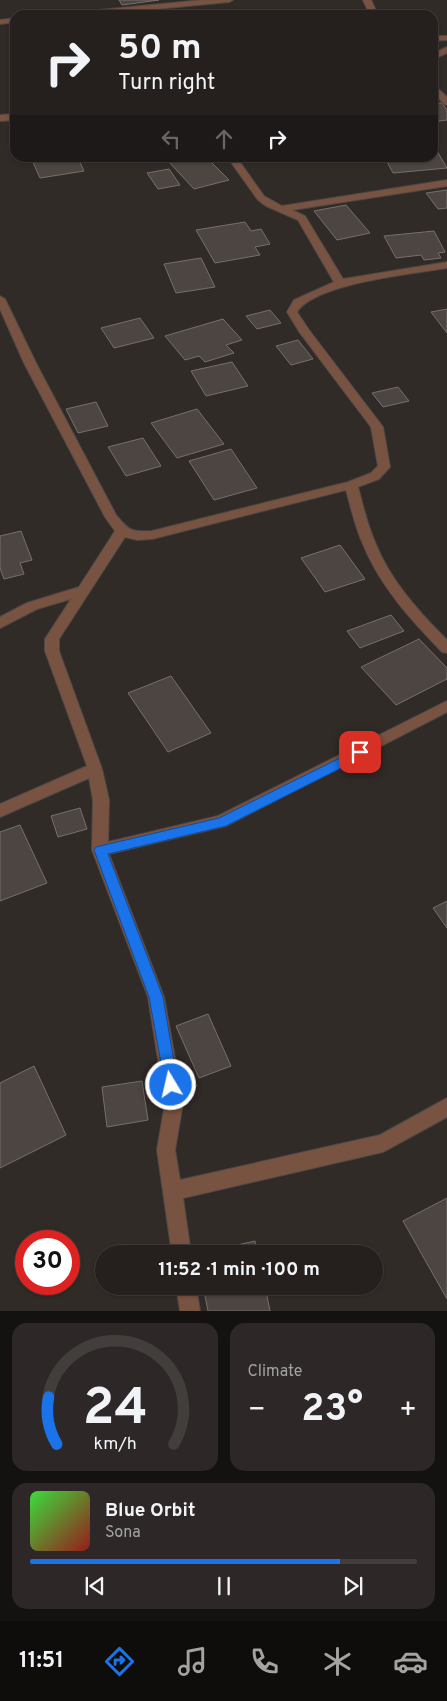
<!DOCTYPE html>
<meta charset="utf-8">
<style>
:root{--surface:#25201e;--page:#2d2827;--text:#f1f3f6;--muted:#a3a3a4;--line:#423e3c;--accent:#1a73e8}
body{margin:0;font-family:Overpass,sans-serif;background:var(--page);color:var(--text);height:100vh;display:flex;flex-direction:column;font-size:19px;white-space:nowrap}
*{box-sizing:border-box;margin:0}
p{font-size:16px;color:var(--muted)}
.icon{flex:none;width:28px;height:28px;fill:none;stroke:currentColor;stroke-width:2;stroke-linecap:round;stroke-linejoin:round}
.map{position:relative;height:1311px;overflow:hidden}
.panel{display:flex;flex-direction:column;gap:12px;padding:12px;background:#141210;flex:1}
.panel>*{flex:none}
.top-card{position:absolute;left:10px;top:10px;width:428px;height:152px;border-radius:15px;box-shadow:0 1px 4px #0004,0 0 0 1px var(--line);background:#25201e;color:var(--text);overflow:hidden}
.speed{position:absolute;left:15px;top:1230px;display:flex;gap:10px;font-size:25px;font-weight:700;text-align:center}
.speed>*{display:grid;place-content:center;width:65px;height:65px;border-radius:50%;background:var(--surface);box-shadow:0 1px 4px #0004,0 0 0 1px var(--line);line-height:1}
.speed .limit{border:8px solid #d22;background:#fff;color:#111}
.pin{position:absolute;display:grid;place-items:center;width:42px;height:42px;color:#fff;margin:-21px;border-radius:10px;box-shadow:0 2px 8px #0006}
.me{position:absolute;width:55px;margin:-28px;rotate:351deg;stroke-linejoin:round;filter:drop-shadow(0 0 4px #0008)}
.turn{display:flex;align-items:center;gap:18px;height:105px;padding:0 25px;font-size:22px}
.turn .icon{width:65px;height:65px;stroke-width:2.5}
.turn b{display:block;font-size:35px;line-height:42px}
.lanes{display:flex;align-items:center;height:48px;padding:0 25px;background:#0003;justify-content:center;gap:25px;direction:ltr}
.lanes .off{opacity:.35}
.big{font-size:38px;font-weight:700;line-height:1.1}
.panel .widget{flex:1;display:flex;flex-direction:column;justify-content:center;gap:8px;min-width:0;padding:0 18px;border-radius:15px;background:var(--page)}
.panel .dial{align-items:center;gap:0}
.dial svg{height:130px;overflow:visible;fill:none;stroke:var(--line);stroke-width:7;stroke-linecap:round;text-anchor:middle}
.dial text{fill:var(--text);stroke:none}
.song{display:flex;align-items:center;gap:15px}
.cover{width:60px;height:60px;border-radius:8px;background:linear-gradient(135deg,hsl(120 70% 55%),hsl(0 70% 35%))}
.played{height:5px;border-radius:2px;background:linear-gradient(90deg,var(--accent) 80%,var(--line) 80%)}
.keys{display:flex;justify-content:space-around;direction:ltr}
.heat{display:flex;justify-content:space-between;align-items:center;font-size:28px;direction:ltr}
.panel .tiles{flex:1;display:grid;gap:12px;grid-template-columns:1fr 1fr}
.widget:last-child{grid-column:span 2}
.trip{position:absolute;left:95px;top:1245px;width:288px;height:50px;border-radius:25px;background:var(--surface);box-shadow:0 1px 4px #0004,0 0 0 1px var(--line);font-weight:700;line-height:50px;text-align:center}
.tabs{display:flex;height:80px;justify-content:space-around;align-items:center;background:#0f0d0c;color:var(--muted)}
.tabs .icon{width:35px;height:35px}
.tabs .selected{color:var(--accent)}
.tabs b{font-size:22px;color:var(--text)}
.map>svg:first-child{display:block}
</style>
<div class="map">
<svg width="447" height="1311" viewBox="0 0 447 1311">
<rect width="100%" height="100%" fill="#312b28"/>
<path fill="#4c4542" stroke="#776f6c" d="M119,0H159L122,5Z
M442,103L447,110V120L432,122V104Z
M432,151H437L447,168L393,173L385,158H432Z
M31,158H78L84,171L40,178Z
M182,158H207L229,180L194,189L168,161Z
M169,169L180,185L158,189L147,173Z
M447,190V208L438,209L426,193Z
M346,205L370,233L337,240L314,211Z
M245,222L251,231L261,229L270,244L255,247L260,255L215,263L196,230Z
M434,231L445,252L438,253L441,258L424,260L421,255L396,258L384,236Z
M201,258L215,287L176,293L164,264Z
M447,309V333L431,312Z
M270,310L281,323L257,329L246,316Z
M140,318L154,338L114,348L101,328Z
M223,319L242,340L226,345L234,353L205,362L199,356L185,360L165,336Z
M298,340L313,359L291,365L276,346Z
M232,362L248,386L206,396L191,371Z
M398,387L409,401L383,407L372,393Z
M96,402L108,426L78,433L66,409Z
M197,409L224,444L177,458L151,423Z
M143,438L161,466L126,476L108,447Z
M231,449L257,488L214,500L189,461Z
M21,531L32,560L20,563L24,574L4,579L0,568V536Z
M340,545L365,579L325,592L301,558Z
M391,615L404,631L360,648L347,631Z
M419,639L447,668V679L396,705L361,667Z
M171,676L211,733L168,752L128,693Z
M80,808L87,829L58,837L51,816Z
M20,825L47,883L0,901V832Z
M447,901V928L433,908Z
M208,1014L231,1066L199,1078L176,1026Z
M34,1066L66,1135L0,1168V1083Z
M142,1081L148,1120L107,1127L102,1087Z
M447,1198V1299L403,1221Z
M255,1241L257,1254H196Z
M203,1286H265L270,1311H208Z"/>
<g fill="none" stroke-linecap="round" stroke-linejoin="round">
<defs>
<path id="minor" d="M203,0H233L229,2L94,15H64L68,13Z
M363,0H371L378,15H370Z
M15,18V22L0,24V20Z
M432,36H447V40L432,41Z
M447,47V53L432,60V54Z
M432,83L447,97V105L444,104L432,91Z
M15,114V120L0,121V115Z
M228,158H237L264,196L282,206L447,180V186L292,210L305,216L343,279L447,262V268C413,274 315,283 297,312L309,330L383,427L390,467L379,479L358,487C363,505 367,524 375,542C390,580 418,611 447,640V653L442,652C410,619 379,585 362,542C355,526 351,508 346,490L152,539L137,540L125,537L59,639V651L102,769L109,800L108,842L218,816L447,701V712L226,826L109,854L164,997L183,1103L175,1150L180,1180L380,1135L447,1098V1117L383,1152L183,1198L191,1254H172L157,1150L165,1103L148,997L92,850L93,800L89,778L0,817V804L87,766L45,651V639L71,599L37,609L0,628V617L27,603L79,587L115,531L105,517L24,363L0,309V296L5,299L36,363L116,515C129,531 132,532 152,531L348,482L371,473L378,466L371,427L300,333L287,312L294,300L334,282L298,220L266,206L258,200Z
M176,1286H196L200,1311H180Z"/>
</defs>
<use href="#minor" stroke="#4e4845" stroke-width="2"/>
<use href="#minor" fill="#795342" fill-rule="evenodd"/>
</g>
<path fill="#1a73e8" stroke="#114b97" d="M360,748L365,749L366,752L365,756L226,826L108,854L163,997L178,1085L176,1090L171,1092L166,1090L149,997L94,850L96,847L219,818Z"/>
</svg>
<div class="speed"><div class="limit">30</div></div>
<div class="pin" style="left:360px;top:752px;background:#d93025"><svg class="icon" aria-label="arrive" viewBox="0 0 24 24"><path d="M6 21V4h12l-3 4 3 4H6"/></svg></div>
<svg class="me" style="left:171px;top:1085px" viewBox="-20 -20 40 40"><circle r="17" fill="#1a73e8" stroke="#fff" stroke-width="3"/><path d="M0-11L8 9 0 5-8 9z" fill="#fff"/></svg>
<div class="trip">11:52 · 1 min · 100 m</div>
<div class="top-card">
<div class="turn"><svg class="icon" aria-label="right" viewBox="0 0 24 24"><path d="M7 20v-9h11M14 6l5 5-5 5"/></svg><div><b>50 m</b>Turn right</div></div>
<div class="lanes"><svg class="icon off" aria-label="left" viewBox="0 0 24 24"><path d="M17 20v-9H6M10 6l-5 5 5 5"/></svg><svg class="icon off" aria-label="ahead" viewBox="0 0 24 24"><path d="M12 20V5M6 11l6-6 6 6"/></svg><svg class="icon" aria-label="right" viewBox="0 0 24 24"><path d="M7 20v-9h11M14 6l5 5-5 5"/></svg></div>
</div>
</div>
<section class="panel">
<div class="tiles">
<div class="widget dial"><svg viewBox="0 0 100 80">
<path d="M14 69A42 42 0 1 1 86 69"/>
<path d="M14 69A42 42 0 0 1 9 40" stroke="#1a73e8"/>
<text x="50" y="56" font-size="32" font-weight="700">24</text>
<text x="50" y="72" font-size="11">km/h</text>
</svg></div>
<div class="widget"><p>Climate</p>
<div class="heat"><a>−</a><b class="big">23°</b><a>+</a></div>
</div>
<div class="widget">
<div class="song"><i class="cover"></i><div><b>Blue Orbit</b><p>Sona</p></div></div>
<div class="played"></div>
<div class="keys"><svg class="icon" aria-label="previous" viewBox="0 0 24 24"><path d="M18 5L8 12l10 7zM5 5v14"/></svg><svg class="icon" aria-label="pause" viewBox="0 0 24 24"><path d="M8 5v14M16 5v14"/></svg><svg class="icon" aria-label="next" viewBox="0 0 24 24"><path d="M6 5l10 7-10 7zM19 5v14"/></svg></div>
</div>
</div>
</section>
<nav class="tabs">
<b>11:51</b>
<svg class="icon selected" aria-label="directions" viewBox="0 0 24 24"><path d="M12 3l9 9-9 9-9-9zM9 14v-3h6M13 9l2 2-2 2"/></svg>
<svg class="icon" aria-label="music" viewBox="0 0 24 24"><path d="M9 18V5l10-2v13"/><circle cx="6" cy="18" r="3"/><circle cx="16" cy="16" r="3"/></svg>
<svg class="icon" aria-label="phone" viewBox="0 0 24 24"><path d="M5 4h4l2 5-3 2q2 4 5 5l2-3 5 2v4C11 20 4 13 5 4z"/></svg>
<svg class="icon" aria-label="climate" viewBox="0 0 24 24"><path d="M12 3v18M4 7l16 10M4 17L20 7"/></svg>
<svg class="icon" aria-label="car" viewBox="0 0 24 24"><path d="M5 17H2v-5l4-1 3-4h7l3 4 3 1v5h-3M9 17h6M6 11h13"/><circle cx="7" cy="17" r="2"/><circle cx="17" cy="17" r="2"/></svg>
</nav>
